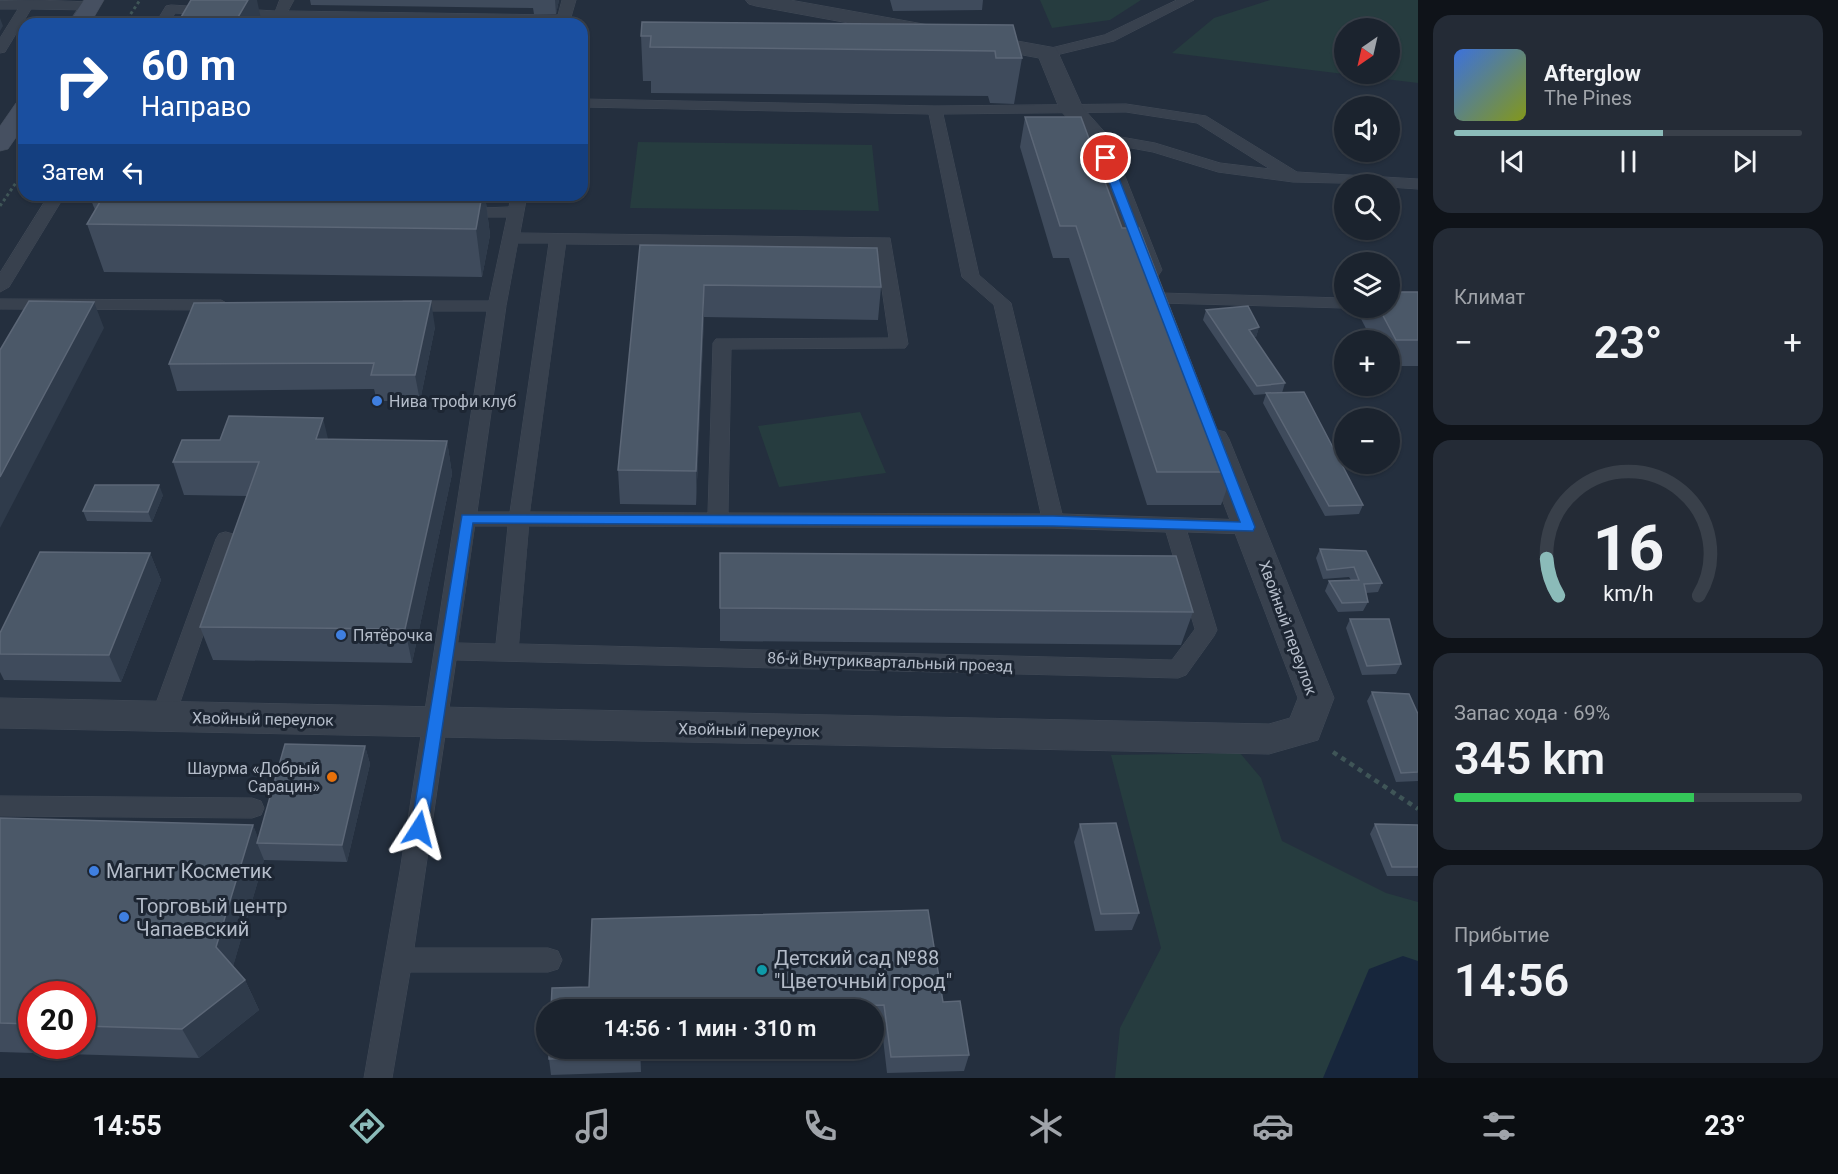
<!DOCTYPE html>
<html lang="ru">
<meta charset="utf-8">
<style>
:root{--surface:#1b232e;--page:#242b36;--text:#f1f3f6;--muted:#a0a4aa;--line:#39404a;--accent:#8bbbb9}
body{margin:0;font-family:Roboto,sans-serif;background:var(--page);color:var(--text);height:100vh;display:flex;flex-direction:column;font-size:22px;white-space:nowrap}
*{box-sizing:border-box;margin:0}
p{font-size:20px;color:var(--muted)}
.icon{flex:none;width:33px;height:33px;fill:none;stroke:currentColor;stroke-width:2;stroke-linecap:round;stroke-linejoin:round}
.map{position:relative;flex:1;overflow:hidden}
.details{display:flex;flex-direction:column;gap:15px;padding:15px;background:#0f1319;width:420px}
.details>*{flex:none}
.top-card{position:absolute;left:18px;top:18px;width:570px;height:183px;border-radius:18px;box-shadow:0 2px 4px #0004,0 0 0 2px var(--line);background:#1a4fa0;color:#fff;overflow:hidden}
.needle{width:39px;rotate:214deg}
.buttons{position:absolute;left:1334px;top:18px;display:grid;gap:12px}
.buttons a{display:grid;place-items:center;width:66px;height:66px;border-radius:50%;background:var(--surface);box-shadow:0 2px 4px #0004,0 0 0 2px var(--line);font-size:30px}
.speed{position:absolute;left:18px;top:981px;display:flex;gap:12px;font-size:30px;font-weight:700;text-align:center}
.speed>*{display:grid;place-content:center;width:78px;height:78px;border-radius:50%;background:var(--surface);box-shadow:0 2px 4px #0004,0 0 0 2px var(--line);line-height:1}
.speed .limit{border:9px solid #d22;background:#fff;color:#111}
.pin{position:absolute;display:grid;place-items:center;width:51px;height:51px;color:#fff;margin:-26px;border:3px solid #fff;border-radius:50%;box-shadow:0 2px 6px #0007}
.me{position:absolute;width:66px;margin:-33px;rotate:9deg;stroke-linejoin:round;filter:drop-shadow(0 0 4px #0008)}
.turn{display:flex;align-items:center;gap:21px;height:126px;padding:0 24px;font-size:27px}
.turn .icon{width:78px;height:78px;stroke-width:2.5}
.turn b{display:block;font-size:42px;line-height:51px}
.then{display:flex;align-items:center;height:57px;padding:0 24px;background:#0003;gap:12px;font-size:22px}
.big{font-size:45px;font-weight:600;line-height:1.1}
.details .card{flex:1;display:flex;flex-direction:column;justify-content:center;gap:9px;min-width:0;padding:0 21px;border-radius:18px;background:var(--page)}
.details .dial{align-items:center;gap:0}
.dial svg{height:156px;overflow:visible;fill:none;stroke:var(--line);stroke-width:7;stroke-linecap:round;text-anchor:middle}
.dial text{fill:var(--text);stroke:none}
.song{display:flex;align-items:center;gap:18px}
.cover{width:72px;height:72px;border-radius:9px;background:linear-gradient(135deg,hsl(220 70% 55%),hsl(70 70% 35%))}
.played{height:6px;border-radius:3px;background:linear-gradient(90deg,var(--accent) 60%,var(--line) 60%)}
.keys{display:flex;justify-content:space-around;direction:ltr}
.heat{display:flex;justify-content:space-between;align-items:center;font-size:33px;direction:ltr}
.charge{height:9px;border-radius:4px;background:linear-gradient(90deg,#34c759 69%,var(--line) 0)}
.trip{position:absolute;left:536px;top:999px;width:348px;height:60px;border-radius:30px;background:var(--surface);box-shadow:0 2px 4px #0004,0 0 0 2px var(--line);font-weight:600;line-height:60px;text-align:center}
.dock{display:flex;height:96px;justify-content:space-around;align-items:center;background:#0b0e12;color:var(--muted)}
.dock .icon{width:42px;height:42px}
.dock .selected{color:var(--accent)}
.dock b{font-size:27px;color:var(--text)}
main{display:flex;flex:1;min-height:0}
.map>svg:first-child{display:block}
</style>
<main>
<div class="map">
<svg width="1418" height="1078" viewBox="0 0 1418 1078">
<rect width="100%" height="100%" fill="#242f3e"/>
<path fill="#263c3f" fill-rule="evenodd" d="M1040,0H1141L1110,20L1052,28Z
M1270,0H1418V83L1172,53L1214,18ZM1344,28H1389V74H1344Z
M638,142L872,145L879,211L630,208Z
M860,412L886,473L779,487L758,426Z
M1240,753L1261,778L1282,841L1386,893L1418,902V1078H1115L1120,1028L1161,948L1111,755Z"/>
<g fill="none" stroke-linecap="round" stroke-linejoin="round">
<path fill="#17263c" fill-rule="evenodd" d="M1403,956L1418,961V1078H1323L1369,969Z"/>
<defs>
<path id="lane" d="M37,0L91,2L98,6L91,10L31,9L5,52L0,53V38L18,9H0V1Z
M280,0H294L288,11L558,15L562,0H576L569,24L284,19L282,24H268L271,19L175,13L169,24H155L166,6L171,5L275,11Z
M1177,0H1194L1114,41L1048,57L1041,53L1043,50L1104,35Z
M582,99L935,106L1126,104L1206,116L1297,172L1418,179V189L1389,187V184L1293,182L1218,172L1153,152L1093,141L1090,138L1098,133L1155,143L1220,163L1270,169L1197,123L1126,112L943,114L979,275L1011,303L1062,514L1248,520L1255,522L1258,527L1255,532L1248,534L1187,532L1217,630L1214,636L1186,675L1178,678L456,660L414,948H548L558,951L562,960L558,969L548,972H410L392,1078H364L400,871L487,311H403L394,306L403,301H489L507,217H459L451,212L453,209L509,207L511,195H527L520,233L890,238L908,344L905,348L731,349L728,513L1041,514L994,305L962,277L929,114L582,107ZM518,243H549L510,512H477L506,306ZM566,244L876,247L889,338L716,339L713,343L708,513L530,512ZM475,526H508L496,644L458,643ZM529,526L1053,528L1166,532L1195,629L1172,660L519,644Z
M49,195H65L9,287L0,292V273Z
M1160,293L1344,298V308H1347H1344L1160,303L1154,302L1151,298Z
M0,299L221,300L230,305L221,310L0,309Z
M226,532L233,534L236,539L175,717L171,724L163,726L155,724L151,717L216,539L219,534Z
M0,796L252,798L261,801L264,808L261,815L252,818L0,816Z"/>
<path id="street" d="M746,0H790L1056,48L1083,108L1110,138L1162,270L1158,276L1149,278L1140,276L1136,270L1087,140L1060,110L1039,58L756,6L749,4Z
M1214,429L1225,432L1229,439L1334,698L1318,740L1269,754L0,728V698L1269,724L1290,718L1298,698L1199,439L1203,432Z"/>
<path id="secondary" d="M84,0H104L90,24H68Z
M24,101V126L8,149L0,151V126L16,103Z"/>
</defs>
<use href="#lane" stroke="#414a57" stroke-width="1"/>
<use href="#street" stroke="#414a57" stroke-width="1"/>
<use href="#secondary" stroke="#414a57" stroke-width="1"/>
<path stroke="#3f5557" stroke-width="3" stroke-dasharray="3 3" stroke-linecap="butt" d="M124,24L140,0
M0,206L24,171"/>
<path stroke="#3f5557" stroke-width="4.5" stroke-dasharray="5 5" stroke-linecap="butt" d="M1333,752L1418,809"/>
<use href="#lane" fill="#38414e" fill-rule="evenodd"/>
<use href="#street" fill="#38414e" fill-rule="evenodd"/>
<use href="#secondary" fill="#465061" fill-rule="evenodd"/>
</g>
<path fill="#3f4b5c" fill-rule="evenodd" d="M310,0H559L556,14H534L533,8L311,5Z
M890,0H983L982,10L893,11Z
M1013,25L1022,58L1014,104L990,103L988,96L651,93V81H643L641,36Z
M1025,117L1122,228L1233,472L1221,505H1147L1069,258H1053L1020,147Z
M89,195H485L490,235L482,277L104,272L87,224L95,210Z
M640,245L881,287L878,320L704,317L696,505L620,504L618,470Z
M1418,292V366H1389V340H1372L1360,317L1364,308H1389Z
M1206,310L1259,327L1256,337H1253L1285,383L1282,393L1363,505L1359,514L1325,516L1263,403L1266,394L1254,395L1203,320Z
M435,327L420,401H377L374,389L177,391L169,364Z
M328,439L447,441L452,474L412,663L213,660L200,627L247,496L184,495L173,462L220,440Z
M163,495L152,522L87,521L83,511Z
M1320,549L1382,583L1378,592L1366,593L1368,602L1363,611L1338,612L1325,591L1329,581L1351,580L1349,577L1323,579L1316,558Z
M150,553L161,580L121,682L4,680L0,672V633Z
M720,553L1193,612L1181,645L720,641Z
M1350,619L1401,664L1396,674L1362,675L1346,628Z
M1372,692L1418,714V781L1396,782L1367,701Z
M365,746L370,764L347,862L264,860L233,966L245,980L259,1010L199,1058L0,1052V818L253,825L258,839ZM32,994H82V1046H32Z
M1080,824L1139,913L1132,930L1095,931L1074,842Z
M1375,824L1418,825V876H1387L1370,834Z
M943,1002L969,1055L964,1071L887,1073L881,1021L873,1022V1010H551Z
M641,1048V1072L551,1075L549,1059Z"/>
<path fill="#2f3b4b" d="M248,0H257L262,24H234Z
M555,0H559L556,14Z
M0,18L3,26L0,31Z
M482,195H485L490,235L482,277L476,229Z
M704,285V317L696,505V471Z
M431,301L435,327L420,401L415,375Z
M94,302L104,328L0,528V477Z
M1259,327L1256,337L1246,340L1249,330Z
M323,418L331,451L316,439Z
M447,441L452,474L412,663L405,629Z
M159,485L163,495L152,522L148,512Z
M150,553L161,580L121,682L109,655Z
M365,746L370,764L347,862L342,845Z
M253,825L260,843H257L264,860L230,977L216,947Z
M245,980L259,1010L199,1058L182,1029Z
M640,1048H641V1072L640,1056Z"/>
<path fill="#4b5868" stroke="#5c6777" stroke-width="1.5" d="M191,0H248L234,24H177Z
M642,22L1013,25L1022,58H996L995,51L650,47L651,36H641Z
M1025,117H1081L1122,228H1139L1233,472H1157L1076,226H1060Z
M104,195H482L476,229L87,224Z
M640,245L877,248L881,287L704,285L696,471L618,470Z
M1389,292H1418V340H1396L1379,308H1389Z
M29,301L94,302L0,477V350Z
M431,301L415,375H371L374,363L169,364L194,303Z
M1248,306L1259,327L1249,330L1285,383L1257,386L1206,310Z
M1304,392L1363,505L1329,506L1266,393Z
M229,416L323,418L316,439L447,441L405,629L200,627L259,462H173L182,440H220Z
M95,485H159L148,512L83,511Z
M1320,549L1366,551L1382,583L1364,584L1368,602L1342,603L1329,581L1359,580L1354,567L1327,570Z
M40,552L150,553L109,655L0,654V633Z
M720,553L1176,556L1193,612L720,608Z
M1350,619H1389L1401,664L1367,666Z
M1372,692L1409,694L1418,714V772L1401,773Z
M285,744L365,746L342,845L257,843Z
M0,818L253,825L216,947L245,980L182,1029L82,1026V994H32V1024L0,1023Z
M1116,823L1139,913L1101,914L1080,824Z
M1375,824L1418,825V867H1392Z
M928,910L943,1002L960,1001L969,1055L891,1057L884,1005L718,1010H551L552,988L589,987L592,919Z
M549,1048H640V1056L549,1059Z"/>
<path fill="#1a73e8" stroke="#114b97" stroke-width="1.5" d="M1106,155L1111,158L1255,527L1253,531L1053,526L473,523L427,829L425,834H413L411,829L462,515L1053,516L1240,522L1100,158Z"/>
<g fill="#3f7fe0" stroke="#1d2633" stroke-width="2">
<circle cx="377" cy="401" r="6"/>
<circle cx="341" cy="635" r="6"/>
<circle cx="94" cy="871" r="6"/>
<circle cx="124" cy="917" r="6"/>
</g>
<circle fill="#e8710a" stroke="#1d2633" stroke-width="2" cx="332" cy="777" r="6"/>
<circle fill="#0f9aa8" stroke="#1d2633" stroke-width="2" cx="762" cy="970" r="6"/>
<g text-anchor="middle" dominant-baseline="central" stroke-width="6" stroke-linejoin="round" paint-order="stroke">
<g font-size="16" fill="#b4bcc9" stroke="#1d2633" text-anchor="start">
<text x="389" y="401">Нива трофи клуб</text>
<text x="353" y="635">Пятёрочка</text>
<text x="320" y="768" text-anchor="end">Шаурма «Добрый<tspan x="320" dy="18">Сарацин»</tspan></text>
</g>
<g font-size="16" fill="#b4bcc9" stroke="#1d2633">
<text transform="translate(1288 628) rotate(70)">Хвойный переулок</text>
<text transform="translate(890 662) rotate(2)">86-й Внутриквартальный проезд</text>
<text transform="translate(263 719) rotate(1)">Хвойный переулок</text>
<text transform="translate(749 730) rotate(1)">Хвойный переулок</text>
</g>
<g font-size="20" fill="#b4bcc9" stroke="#1d2633" text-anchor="start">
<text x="106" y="871">Магнит Косметик</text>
<text x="136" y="906">Торговый центр<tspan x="136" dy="23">Чапаевский</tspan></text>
<text x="774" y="958">Детский сад №88<tspan x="774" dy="23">"Цветочный город"</tspan></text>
</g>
</g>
</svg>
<div class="buttons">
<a><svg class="needle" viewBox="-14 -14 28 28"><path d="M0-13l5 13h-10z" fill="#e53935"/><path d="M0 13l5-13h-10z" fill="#a0a4aa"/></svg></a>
<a><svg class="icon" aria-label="sound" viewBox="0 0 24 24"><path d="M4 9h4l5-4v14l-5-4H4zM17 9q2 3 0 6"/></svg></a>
<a><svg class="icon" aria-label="search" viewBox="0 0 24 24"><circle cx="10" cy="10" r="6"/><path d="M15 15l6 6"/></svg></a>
<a><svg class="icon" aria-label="layers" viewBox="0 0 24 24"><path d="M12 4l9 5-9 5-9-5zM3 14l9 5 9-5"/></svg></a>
<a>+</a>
<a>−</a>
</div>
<div class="speed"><div class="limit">20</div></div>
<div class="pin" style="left:1106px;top:158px;background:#d93025"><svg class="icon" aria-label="arrive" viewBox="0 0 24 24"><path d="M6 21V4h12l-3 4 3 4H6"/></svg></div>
<svg class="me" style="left:419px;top:829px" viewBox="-20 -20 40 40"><path d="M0-17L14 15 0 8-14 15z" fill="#1a73e8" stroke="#fff" stroke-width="4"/></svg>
<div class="trip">14:56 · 1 мин · 310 m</div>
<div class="top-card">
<div class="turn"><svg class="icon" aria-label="right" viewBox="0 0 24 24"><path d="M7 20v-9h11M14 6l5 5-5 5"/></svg><div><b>60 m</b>Направо</div></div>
<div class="then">Затем<svg class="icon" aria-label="left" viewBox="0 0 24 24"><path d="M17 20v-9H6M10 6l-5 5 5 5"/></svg></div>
</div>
</div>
<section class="details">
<div class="card">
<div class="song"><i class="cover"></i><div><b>Afterglow</b><p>The Pines</p></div></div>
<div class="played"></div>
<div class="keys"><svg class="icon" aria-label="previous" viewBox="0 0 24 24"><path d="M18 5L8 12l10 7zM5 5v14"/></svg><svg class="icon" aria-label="pause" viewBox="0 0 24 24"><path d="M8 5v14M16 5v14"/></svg><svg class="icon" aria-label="next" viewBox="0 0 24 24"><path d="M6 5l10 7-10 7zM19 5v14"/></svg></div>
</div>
<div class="card"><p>Климат</p>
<div class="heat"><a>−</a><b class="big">23°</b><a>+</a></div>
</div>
<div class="card dial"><svg viewBox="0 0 100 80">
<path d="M14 69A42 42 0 1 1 86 69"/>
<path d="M14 69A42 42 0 0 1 8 50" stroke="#8bbbb9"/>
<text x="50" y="56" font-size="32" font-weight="700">16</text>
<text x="50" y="72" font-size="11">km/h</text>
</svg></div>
<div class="card"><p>Запас хода · 69%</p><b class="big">345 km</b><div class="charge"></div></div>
<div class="card"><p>Прибытие</p><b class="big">14:56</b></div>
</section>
</main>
<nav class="dock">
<b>14:55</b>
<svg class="icon selected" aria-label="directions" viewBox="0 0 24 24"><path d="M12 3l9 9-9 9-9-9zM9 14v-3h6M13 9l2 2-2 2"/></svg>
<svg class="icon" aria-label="music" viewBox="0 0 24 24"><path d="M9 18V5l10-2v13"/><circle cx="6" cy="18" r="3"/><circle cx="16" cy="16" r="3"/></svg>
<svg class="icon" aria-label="phone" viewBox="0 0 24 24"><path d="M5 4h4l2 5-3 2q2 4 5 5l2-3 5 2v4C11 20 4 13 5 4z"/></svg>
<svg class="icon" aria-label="climate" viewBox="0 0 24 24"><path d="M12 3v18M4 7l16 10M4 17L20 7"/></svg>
<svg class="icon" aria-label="car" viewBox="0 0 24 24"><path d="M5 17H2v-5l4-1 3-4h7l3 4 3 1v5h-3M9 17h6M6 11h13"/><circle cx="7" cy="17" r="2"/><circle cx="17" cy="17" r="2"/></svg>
<svg class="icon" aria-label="filters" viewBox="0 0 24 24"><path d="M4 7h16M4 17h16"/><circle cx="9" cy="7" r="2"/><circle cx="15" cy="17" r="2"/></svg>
<b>23°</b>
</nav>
